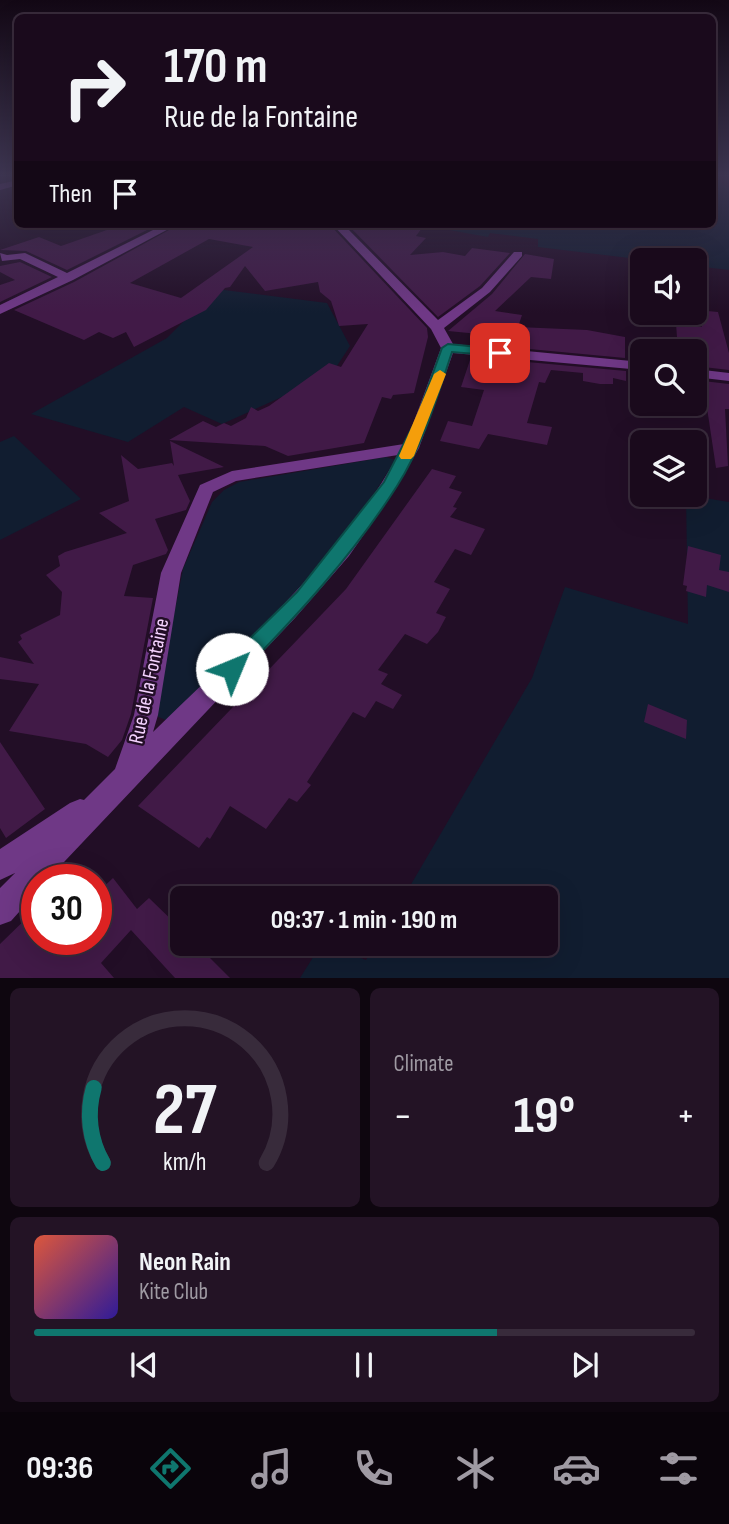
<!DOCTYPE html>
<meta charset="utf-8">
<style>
:root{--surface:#1a0a1c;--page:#231325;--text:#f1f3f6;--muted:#9f9aa3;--line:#382b3b;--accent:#0f766e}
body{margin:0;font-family:"Sofia Sans Condensed",sans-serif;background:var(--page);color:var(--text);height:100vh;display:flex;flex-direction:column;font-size:26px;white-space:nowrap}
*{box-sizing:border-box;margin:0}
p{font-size:23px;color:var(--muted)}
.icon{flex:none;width:38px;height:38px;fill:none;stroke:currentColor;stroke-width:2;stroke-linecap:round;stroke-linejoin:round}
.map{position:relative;height:978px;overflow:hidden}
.side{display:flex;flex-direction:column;gap:10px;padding:10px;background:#0e060f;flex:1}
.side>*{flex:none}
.banner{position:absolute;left:14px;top:14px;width:702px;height:214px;border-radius:10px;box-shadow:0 7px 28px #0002,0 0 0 2px var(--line);background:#1a0a1c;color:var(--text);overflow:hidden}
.tools{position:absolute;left:630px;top:248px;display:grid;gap:14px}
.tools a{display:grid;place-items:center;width:77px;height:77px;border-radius:10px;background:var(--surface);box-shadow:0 7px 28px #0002,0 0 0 2px var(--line);font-size:35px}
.speed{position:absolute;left:21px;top:864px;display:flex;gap:14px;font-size:35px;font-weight:700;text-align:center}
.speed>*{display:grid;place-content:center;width:91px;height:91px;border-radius:50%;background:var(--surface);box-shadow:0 7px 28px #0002,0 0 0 2px var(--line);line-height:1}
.speed .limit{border:10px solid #d22;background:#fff;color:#111}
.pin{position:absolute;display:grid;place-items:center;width:60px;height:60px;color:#fff;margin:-30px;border-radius:14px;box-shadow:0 4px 10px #0006}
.me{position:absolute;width:77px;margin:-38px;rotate:45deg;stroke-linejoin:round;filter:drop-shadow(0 0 5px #0008)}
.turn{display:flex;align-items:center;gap:24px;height:147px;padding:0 35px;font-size:32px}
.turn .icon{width:91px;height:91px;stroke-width:2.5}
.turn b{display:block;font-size:49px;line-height:60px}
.then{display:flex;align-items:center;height:66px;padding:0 35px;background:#0003;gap:14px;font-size:26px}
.big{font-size:52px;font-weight:700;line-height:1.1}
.side .tile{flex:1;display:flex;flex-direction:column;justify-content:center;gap:10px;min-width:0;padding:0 24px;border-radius:10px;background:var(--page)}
.side .dial{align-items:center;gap:0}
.dial svg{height:182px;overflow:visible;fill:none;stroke:var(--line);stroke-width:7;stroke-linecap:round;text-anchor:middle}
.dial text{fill:var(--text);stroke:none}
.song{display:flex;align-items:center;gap:21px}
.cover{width:84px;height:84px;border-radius:10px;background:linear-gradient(135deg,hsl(10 70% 55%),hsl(250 70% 35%))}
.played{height:7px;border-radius:4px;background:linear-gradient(90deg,var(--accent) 70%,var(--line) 70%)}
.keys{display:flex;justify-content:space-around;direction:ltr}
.heat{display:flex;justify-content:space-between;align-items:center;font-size:38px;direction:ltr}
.side .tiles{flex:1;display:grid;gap:10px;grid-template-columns:1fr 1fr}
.tile:last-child{grid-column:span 2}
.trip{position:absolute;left:170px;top:886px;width:388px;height:70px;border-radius:10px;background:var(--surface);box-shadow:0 7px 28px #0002,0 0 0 2px var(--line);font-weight:700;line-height:70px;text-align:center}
.tabs{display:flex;height:112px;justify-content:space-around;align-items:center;background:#0a040b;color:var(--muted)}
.tabs .icon{width:49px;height:49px}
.tabs .active{color:var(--accent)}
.tabs b{font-size:32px;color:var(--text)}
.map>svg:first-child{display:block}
</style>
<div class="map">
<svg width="729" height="978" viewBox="0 0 729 978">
<rect width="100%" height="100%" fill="#220e26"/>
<path fill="#111d30" d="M712,176L729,188V270L695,266V261H654L538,247V239L490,233L488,237L438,228L433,224H712Z
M216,289L327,303L350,346L316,398L295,391L222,424L184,407L128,442L31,414L167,338Z
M14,436L81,499L0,540V442Z
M386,457L395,460C335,561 250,639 168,721L154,715L183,569L212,502L224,490L239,482Z
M686,495L729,502V978H300L322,943L366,960L376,943H546V898H403L532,678L565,587L688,624Z"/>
<path fill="#411a47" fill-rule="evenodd" d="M124,224H159L67,270L26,251L0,250L39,237L61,246Z
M180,224H329L427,328L428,337L414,393L393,395L391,399L382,397L364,443L288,456L265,446L169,440L203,421L216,427L224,423L231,426L246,418L251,407L258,411L269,406L329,363L341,367L368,324L339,326L331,301L320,292L318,282L265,291L245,266L230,287L225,288L206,310L134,347L126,332L113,338L99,332L84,340L14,310L74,282ZM209,239L253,247L181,298L130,283Z
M347,224H425L416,236L426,238L410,255L443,252L465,256L472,248L510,253L480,286L438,317Z
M525,254L554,259L551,279L531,277L495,311L522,315L518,327L587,330L625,337V358L476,344L479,334L448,331L492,294Z
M20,262L52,277L0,302V285L15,280L0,272V266Z
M697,310L718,312L729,353V370L695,366V352H678L676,323L702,327Z
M471,357L626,371V381L613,378V384H600L583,381V373L551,370L545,383L539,382L527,423L552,427L547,445L488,434L479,449L440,441L448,421L472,426L484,390L461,387Z
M703,381L729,384V409H725L728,466L716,468Z
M170,441L224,467L178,475L190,501L186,510L155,519L168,550L166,554L133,565L124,596L153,598L131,714L122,740L108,757L86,744L9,731L39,684L0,679V657L34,664L18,642L22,639L20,635L60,615L62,592L46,575L60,566L58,556L65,552L127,533L99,513L129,501L121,455L138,469L172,463L174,466Z
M432,469L456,476L449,488L462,492L453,507L457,508L450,517L485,529L471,555L455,549L434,582L450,589L436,613L446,617L438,632L427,644L405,634L378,670L388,674L381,684L402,695L393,709L376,701L365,718L353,712L307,782L311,785L297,802L289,798L266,829L230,806L210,839L207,837L199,848L138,806L346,589Z
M688,546L721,555L719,570L729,572V592L707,585L706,597L686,591L687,586L683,585Z
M648,704L687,720L686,739L644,722Z
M0,742L45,809L6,838L0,828Z
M113,878L137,909L149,898L182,930V943H195L230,978H175L131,930L101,963L114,978H0V944L37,908V940H96V894Z"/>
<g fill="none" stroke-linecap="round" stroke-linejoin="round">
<path fill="#6f3886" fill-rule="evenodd" d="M18,180V185L0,190V184Z
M165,224H178L73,280L0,314V305L58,277L20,259L2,261L0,253L7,255L25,253L67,273Z
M332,224H343L438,320L482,288L514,252H522V256L490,292L444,328L453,344L642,362V370L453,353L419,448L396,488L349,556L295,618L47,880H37V892L11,921L0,925V888L15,873L0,880V849L70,803L80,799L84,800L115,769L134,715L161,573L200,485L232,471L404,444L409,435L441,348L431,329ZM398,455C339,563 240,646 153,732L158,715L181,573L213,492L236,481Z
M695,369L729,373V381L695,377Z"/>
</g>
<linearGradient id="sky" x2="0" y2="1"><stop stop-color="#130815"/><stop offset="0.56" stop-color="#3e3652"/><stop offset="1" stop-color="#3e3652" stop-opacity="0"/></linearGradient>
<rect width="729" height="313" fill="url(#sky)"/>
<path fill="#0f766e" stroke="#0a4d48" stroke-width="2" d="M448,344L500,349L506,353L500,356L452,352C437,397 423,445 397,486C353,555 297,616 239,675L232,678L225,675L222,669L225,663L297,592L384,482L416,420L442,348Z"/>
<path fill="#f59e0b" d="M440,370L446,374L414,456L411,459H401L399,456L434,374Z"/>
<g text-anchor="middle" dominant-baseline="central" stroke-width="5" stroke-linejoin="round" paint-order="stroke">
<g font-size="21" fill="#f5d3ff" stroke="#220e26">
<text transform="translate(149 681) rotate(-78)">Rue de la Fontaine</text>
</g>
</g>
</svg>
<div class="tools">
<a><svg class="icon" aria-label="sound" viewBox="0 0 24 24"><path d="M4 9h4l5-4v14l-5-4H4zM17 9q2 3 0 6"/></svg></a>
<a><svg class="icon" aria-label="search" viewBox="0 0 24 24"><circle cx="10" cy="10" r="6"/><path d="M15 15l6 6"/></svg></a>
<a><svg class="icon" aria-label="layers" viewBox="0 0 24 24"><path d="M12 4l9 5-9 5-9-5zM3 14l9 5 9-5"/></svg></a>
</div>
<div class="speed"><div class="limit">30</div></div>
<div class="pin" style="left:500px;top:353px;background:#d93025"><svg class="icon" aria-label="arrive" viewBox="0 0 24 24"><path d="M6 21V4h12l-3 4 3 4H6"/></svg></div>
<svg class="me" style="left:232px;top:669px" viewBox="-20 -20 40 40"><circle r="19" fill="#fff"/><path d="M0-13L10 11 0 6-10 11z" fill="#0f766e"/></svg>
<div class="trip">09:37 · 1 min · 190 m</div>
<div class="banner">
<div class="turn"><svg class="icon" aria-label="right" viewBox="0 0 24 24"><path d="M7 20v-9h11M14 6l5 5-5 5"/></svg><div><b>170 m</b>Rue de la Fontaine</div></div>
<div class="then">Then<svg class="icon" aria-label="arrive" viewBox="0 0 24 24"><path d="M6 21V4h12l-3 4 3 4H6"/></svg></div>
</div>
</div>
<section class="side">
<div class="tiles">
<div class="tile dial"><svg viewBox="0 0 100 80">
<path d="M14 69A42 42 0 1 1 86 69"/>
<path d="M14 69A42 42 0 0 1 10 36" stroke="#0f766e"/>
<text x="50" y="56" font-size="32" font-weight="700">27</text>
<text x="50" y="72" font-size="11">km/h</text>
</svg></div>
<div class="tile"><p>Climate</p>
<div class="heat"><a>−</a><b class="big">19°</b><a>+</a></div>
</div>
<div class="tile">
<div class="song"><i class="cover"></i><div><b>Neon Rain</b><p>Kite Club</p></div></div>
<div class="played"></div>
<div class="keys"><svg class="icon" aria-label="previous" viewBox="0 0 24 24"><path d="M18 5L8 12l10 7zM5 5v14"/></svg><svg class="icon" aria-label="pause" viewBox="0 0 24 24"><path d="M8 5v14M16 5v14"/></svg><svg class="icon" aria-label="next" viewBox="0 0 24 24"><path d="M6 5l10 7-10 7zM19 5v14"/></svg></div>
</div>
</div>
</section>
<nav class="tabs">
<b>09:36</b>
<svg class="icon active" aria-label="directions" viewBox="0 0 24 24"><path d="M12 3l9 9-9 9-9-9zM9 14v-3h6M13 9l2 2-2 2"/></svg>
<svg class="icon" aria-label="music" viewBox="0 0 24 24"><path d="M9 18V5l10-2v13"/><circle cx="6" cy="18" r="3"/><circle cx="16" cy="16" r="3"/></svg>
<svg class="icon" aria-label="phone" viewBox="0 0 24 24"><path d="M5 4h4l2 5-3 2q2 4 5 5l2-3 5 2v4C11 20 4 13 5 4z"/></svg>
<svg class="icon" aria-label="climate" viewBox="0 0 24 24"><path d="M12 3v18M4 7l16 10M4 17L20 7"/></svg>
<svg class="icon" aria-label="car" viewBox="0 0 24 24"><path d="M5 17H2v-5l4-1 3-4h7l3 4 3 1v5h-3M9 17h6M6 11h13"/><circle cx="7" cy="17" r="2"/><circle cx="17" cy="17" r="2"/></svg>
<svg class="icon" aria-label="filters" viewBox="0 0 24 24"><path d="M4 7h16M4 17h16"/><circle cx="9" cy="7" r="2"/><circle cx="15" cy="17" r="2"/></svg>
</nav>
